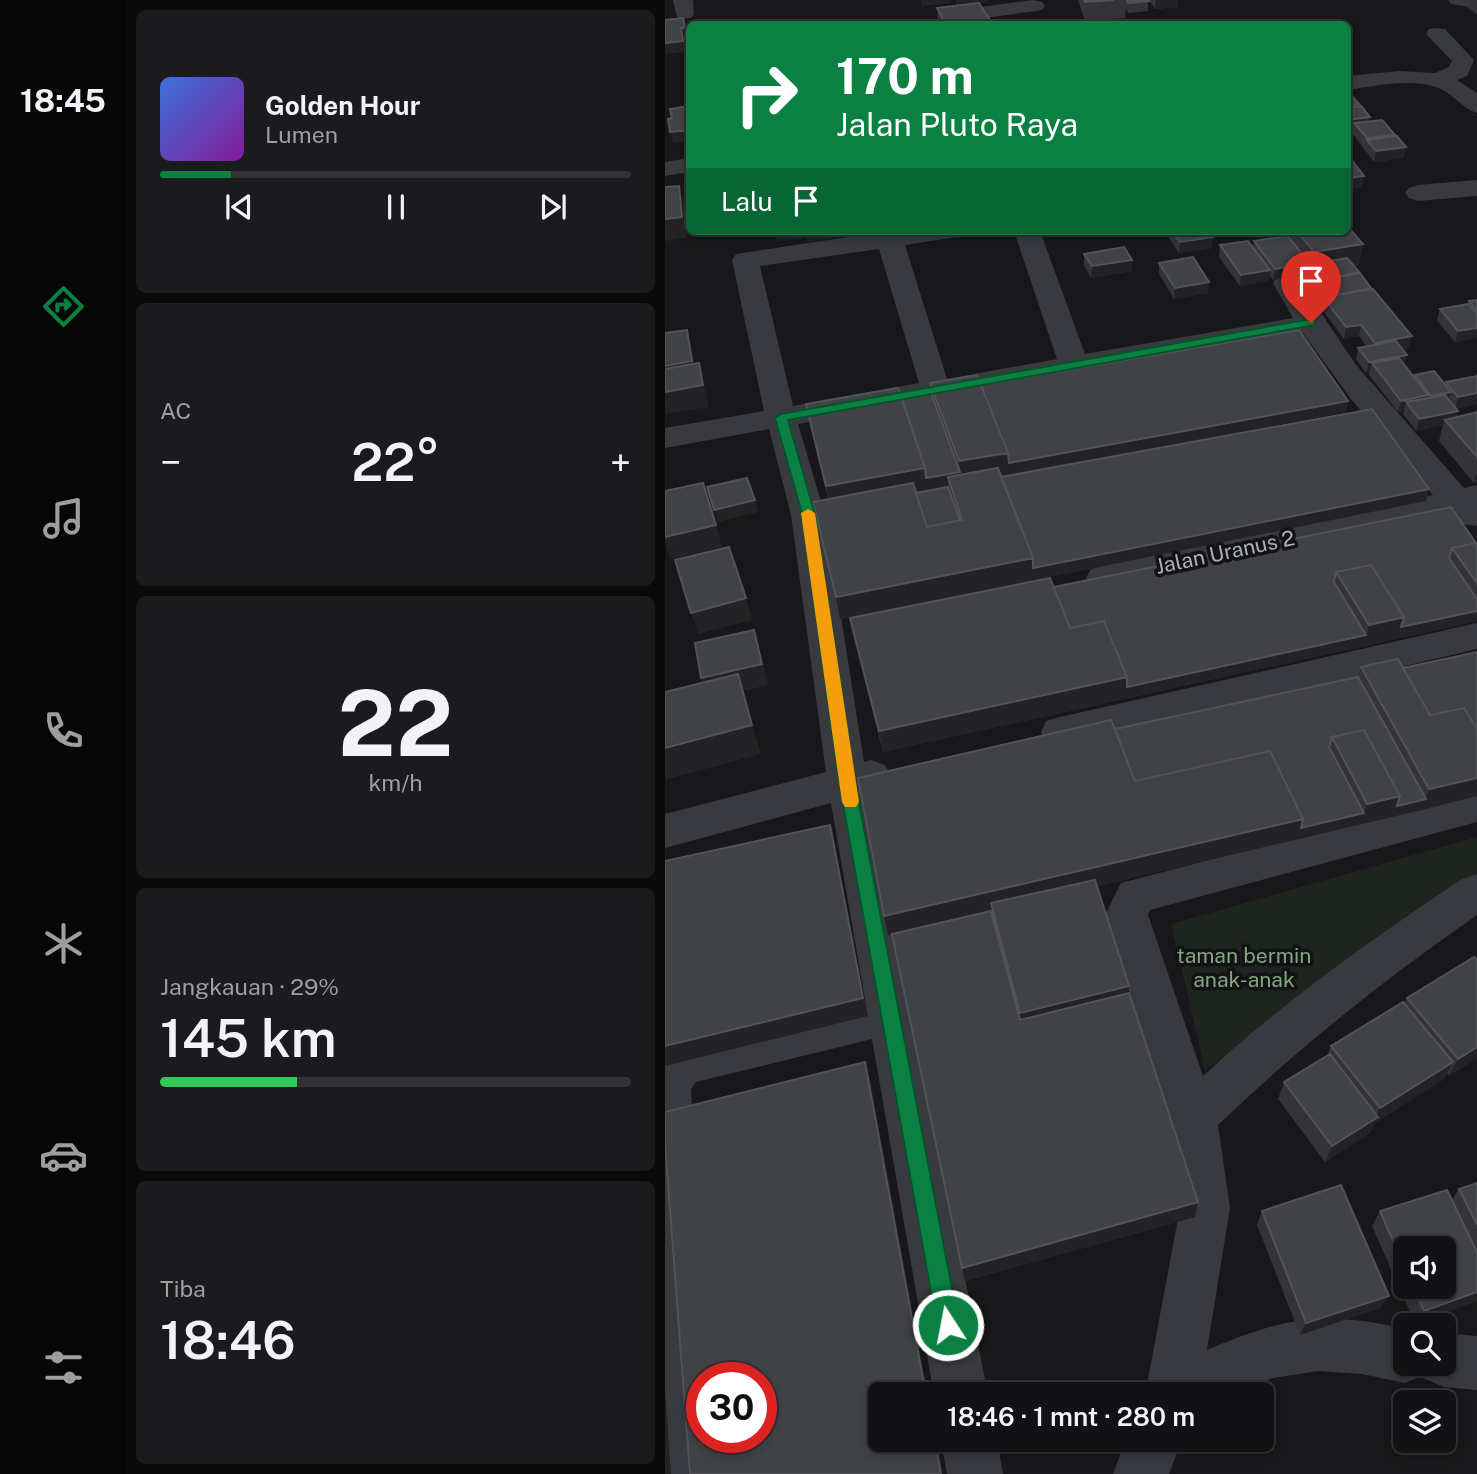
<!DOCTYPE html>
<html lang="id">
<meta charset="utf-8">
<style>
:root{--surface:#121214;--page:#1b1b1d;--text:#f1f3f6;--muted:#9c9ea0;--line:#313234;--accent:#0b8043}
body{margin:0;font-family:"Public Sans",sans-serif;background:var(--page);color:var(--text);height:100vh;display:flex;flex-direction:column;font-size:26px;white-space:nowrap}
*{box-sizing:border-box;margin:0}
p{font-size:23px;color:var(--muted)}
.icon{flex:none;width:38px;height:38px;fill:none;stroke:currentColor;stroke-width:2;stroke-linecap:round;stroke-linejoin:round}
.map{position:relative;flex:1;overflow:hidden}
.side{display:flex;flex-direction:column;gap:10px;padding:10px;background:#0a0a0b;width:539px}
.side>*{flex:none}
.hud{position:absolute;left:21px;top:21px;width:665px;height:214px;border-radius:10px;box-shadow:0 4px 10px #0003,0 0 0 2px var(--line);background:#0b8043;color:#fff;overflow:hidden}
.fabs{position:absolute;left:728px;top:1236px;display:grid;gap:14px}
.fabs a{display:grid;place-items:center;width:63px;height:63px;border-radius:10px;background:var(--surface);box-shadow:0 4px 10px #0003,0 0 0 2px var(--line);font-size:35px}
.speed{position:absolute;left:21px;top:1362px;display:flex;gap:14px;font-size:35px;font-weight:700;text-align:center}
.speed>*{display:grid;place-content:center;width:91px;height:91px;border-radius:50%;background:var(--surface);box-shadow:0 4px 10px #0003,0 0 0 2px var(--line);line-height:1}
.speed .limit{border:10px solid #d22;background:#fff;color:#111}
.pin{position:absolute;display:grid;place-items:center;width:60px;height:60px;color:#fff;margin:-72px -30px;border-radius:50% 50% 50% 0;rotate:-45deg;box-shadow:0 0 7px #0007}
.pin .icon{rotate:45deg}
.me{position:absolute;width:77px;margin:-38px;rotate:349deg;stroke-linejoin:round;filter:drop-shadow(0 0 5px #0008)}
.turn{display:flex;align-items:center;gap:24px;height:147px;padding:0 35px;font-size:32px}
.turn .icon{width:91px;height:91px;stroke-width:2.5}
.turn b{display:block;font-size:49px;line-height:60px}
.then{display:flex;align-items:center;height:66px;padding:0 35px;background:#0003;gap:14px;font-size:26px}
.big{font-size:52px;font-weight:600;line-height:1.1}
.side .widget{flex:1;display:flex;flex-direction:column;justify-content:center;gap:10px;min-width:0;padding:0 24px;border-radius:10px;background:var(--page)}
.side .dial{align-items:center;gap:0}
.dial b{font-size:91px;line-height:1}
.song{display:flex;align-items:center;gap:21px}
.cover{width:84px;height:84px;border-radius:10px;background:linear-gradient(135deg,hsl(220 70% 55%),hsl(290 70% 35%))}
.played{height:7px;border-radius:4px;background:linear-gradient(90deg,var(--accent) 15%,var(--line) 15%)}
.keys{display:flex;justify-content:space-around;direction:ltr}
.heat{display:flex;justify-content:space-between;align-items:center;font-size:38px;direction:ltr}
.charge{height:10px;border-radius:5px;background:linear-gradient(90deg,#34c759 29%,var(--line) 0)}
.trip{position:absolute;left:203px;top:1382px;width:406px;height:70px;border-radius:10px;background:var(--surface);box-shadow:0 4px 10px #0003,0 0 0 2px var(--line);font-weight:600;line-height:70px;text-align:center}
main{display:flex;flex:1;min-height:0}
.tab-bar{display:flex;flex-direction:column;width:126px;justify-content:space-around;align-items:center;background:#070708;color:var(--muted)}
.tab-bar .icon{width:49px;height:49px}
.tab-bar .on{color:var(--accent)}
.tab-bar b{font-size:32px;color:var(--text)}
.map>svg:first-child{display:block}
</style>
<main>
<nav class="tab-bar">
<b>18:45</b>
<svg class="icon on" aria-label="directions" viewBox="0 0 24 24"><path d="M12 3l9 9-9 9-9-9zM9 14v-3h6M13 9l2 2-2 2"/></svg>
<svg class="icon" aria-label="music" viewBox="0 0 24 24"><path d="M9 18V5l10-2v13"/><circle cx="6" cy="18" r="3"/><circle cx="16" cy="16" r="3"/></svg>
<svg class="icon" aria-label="phone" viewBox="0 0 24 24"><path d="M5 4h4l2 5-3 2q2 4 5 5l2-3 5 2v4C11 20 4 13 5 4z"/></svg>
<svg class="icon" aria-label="climate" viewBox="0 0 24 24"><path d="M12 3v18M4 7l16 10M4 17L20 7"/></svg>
<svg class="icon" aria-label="car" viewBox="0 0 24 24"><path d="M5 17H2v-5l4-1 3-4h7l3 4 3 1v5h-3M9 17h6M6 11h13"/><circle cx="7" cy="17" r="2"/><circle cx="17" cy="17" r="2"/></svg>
<svg class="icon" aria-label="filters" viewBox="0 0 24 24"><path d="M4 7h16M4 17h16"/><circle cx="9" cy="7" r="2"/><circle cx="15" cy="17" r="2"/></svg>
</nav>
<section class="side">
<div class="widget">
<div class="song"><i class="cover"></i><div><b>Golden Hour</b><p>Lumen</p></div></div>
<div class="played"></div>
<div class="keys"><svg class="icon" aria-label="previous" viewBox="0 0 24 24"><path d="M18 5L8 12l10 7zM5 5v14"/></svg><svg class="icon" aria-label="pause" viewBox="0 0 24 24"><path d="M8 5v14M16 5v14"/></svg><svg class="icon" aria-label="next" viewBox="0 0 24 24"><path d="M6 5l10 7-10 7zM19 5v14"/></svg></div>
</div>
<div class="widget"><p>AC</p>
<div class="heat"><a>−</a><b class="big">22°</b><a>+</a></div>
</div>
<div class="widget dial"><b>22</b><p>km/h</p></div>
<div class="widget"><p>Jangkauan · 29%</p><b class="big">145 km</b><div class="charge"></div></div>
<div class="widget"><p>Tiba</p><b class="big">18:46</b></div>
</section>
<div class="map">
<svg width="812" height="1474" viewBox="0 0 812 1474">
<rect width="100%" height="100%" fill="#18181a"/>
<path fill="#1e251e" d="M812,837V878L540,1070L506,924Z"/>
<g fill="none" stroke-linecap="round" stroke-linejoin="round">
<path fill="#393a3f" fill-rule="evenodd" d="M8,0H28L29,14L26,18H12Z
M369,0L377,2L380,6L377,10L299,21L292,19L289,15L292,11L299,9Z
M783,0H812V8L786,4Z
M772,28L780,29L809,60L802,76L792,80L812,93V113C798,109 789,95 776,89C748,77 711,86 682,90V76L735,71L770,73L784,67L787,61L761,34L764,29Z
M24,158V172L0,176V162Z
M812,180V196L753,201L744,198L740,193L744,188L753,185Z
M209,231H295L291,237L240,245L282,379L392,359L349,231H375L420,354L628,318L608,283L612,277L622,275L632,277L691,365L799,488L812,485V526L796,524L785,513L438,590L426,587L421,578L426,569L438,566L768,495L686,399L638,333L133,424L160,515L199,762L206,760L220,765L226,776L220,787L204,792L323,1395H269L207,1039L31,1082L26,1089L39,1377H37V1437H42L44,1474H0V1049L17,1042L200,999L166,803L0,848V814L161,772L126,515L104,429L0,448V428L99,411L67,260L71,254L210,233ZM214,249L254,383L128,406L95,266Z
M812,623V649L395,747L381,743L376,732L381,721L395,717Z
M812,790V822L485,910L483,915L538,1076C618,1002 707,939 797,879L812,874V915C720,979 633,1048 553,1125L565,1208L542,1350C616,1318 660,1310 740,1329V1363H779V1333L812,1336V1390L779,1387L760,1379L758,1375L740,1383L697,1374L653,1371L608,1378L565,1395H480L515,1208L504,1117L440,915L456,883Z
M276,1440H332L338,1474H282Z
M461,1440H517L504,1474H448Z"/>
</g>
<path fill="#343438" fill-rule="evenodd" d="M413,0H483V11L463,13L461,8L460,18L420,21Z
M484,0H513V7L490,9Z
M804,0H812V15L802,7Z
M272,8L325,20L326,24H273Z
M694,104L693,106L704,121L730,135V136L739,158L709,162L688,134V129L682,130Z
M499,231H544L547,248L514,253Z
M627,231H682L694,265L689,266L693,274L706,288V290L744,348L737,349L742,355L739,365L749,378L750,375L781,385V382L812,376V404L791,409L792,417L812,412V483H809L774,441L778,425L751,431L738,414L739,411L733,412L704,375V373H701L691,359L693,348L701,346L694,336L679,339L633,277L634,276L608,280L604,275L603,281L575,286L554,257L555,245L588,248L589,241L626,240Z
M419,254L467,260V271L426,278L419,265Z
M494,263L543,293L509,299L494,274Z
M812,300V338L790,342L772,321L775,309L803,304L804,301Z
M265,383L316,385L681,412L336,476V477L761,501L175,619L148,502L163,499L145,426L141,404L237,398L266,393ZM283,486V487L251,493V492Z
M812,543V621L218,752L189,639L185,618L389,587Z
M812,652V796L431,886L530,1217L300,1281L238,932L223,935L450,729L693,677L696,667L738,668Z
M812,960V1058L784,1076L782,1073L779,1079L710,1123L705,1133L660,1162L613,1099L619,1082L662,1056L666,1046L739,1004L742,998Z
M812,1183V1301L750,1323L707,1226L715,1211L787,1200L794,1189ZM740,1248L779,1286H740Z
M597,1211L715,1308L635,1335L592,1225Z"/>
<path fill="#232326" d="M256,0H286V3L257,6Z
M291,0H323V2L291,6Z
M491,0H513V7L490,9Z
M18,18L22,38L18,39L20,52L0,54V43L16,28Z
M325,20L326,24H293Z
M705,117L703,127L689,123L688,129L682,130V120Z
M24,130V141L8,143L5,132Z
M730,135L728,145L702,140L700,149L702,138Z
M741,147L739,158L709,162L711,151Z
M699,176L697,187L682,189V178Z
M14,186L20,206L22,238L0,241V219Z
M109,231H136L138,238L112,242Z
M140,231H187V235L142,242Z
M548,237L547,248L514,253L515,242Z
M698,244L694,265L646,274L649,252Z
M467,260V271L426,278L427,266Z
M644,263L642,275L635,266L634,276L608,280L610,269Z
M605,270L603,281L575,286L576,275Z
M544,282L543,293L509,299L510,288Z
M696,325L694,336L679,339L681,327Z
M812,328V338L790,342L793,331Z
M22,330L27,351L33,383L0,389V366Z
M747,336L744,348L707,354L710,343Z
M742,355L739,367L707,363L704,373H701L704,362Z
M34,363L44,407L0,414V392Z
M786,392L783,403L763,407L766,396Z
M812,393V404L790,409L793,397Z
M763,395L760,407L741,402L739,411L733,412L736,401Z
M683,401L681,412L285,485L283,477V486L165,508L161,486L260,468L295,472L294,461L343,453Z
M793,411L790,423L780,420L778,425L751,431L754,419Z
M812,473V483H809Z
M764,489L761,501L175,619L171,597L368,558Z
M90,500L93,512L53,522L49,510Z
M51,525L57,547L5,559L0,542V537Z
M81,598L87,620L33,634L26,613Z
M812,611V621L698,646L704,625L739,617Z
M89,630L103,685L78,691L96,754L0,780V748L43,699L36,678Z
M701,635L698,646L218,752L214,731L462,677Z
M812,778V796L757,810L764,789Z
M735,796L761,799L757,810L328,911L326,903L327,911L223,935L219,916L638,819L699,813L702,804Z
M165,825L170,845L203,1016L0,1066V1046Z
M464,986L462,1011L356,1038L355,1013Z
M812,1047V1058L784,1076L793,1059Z
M200,1062L205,1079L263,1395H261Z
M788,1062L779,1079L710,1123L705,1133L660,1162L667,1146L710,1118L715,1108Z
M533,1202L530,1217L300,1281L297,1268Z
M812,1292V1301L750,1323L759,1311Z
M724,1296L715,1308L635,1335L641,1323Z
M0,1388L6,1474H0Z
M270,1440H272L278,1474H276Z"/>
<path fill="#414246" stroke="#515358" stroke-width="2" fill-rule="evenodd" d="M419,0H449L420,2Z
M462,0H483L484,1L463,3Z
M314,3L325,20L293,24H281L272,8Z
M18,18L20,28H16L18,41L0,43V20Z
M474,21L477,24H452Z
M521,23L523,24H507Z
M682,94H685L694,104L682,105Z
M24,106V130L5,132L3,119L7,118L5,109Z
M696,106L705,117L682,120V107Z
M717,120L730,135L702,138L689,123Z
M732,136L741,147L711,151L702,140Z
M682,154L699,176L682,178Z
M14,186L17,217L0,219V187Z
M682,226L698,244L649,252L632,231H682Z
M507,231H544L548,237L515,242Z
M623,236L644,263L610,269L589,241Z
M583,241L605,270L576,275L555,245Z
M459,247L467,260L427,266L419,254Z
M528,257L544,282L510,288L494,263Z
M682,258L694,272L667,278L695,273L706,288L672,295L708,289L747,336L710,343L696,325L681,327L635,266Z
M812,300V311L804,301Z
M803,304L812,314V328L793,331L775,309Z
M22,330L27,361L0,366V333Z
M634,330L683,401L344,463L343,453L316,385Z
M731,341L742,355L704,362L693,348Z
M734,358L763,395L736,401L707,363Z
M34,363L38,385L0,392V369Z
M769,371L786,392L766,396L750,375Z
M312,375L343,453L294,461L265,383Z
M812,376V393L793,397L781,382Z
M233,388L260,468L161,486L141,404Z
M266,393L295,472L261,478L260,468L237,398Z
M780,395L793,411L754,419L741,402Z
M707,409L764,489L368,568V558L336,477Z
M812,412V457L780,420Z
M333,468L368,558L171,597L148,502L248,483L262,527L297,520L283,477Z
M82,478L90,500L49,510L42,487Z
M38,483L51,525L0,537V491Z
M283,487L295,520L262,527L251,493Z
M786,507L811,543L787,548L784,558L812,599V611L736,627L739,617L706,565L671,572L669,582L701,635L462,687V677L439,621L405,628L389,587Z
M812,543V583L787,548Z
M64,547L81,598L26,613L10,560Z
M706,565L739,617L704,625L671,572Z
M385,578L405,628L439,621L462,677L214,731L185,618Z
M89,630L97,664L36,678L30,643Z
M812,652V729L799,708L765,715L738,668Z
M733,659L765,715L799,708L812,729V778L764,789L696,667Z
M73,674L87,725L0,748V692Z
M693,677L761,799L732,806L735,796L699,730L667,737L664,747L699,813L636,828L638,819L605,751L470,781L450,729Z
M446,720L470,781L605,751L638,819L219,916L193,778Z
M699,730L735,796L702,804L667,737Z
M165,825L198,998L0,1046V861Z
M430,880L464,986L355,1013L326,903Z
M326,911L355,1020L464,993L533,1202L297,1268L227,934Z
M809,957L812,960V1047L793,1059L742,998Z
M738,1002L788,1062L715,1108L666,1046Z
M665,1054L713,1117L667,1146L619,1082Z
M200,1062L261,1395H215V1440H270L276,1474H25L0,1143V1112ZM37,1377H96V1437H37Z
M812,1183V1225L794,1189Z
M676,1185L724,1296L641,1323L597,1211Z
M782,1190L812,1252V1292L759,1311L748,1286H779V1248H740V1268L715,1211Z"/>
<path fill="#0b8043" stroke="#07532c" stroke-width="2" d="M646,319L650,320V325L123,420L150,514L190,782L294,1325L291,1332L283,1336L275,1332L272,1325L174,782L137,514L110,418L116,414Z"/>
<path fill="#f59e0b" d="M143,509L150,513L194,802L191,807H180L177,802L136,513Z"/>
<g text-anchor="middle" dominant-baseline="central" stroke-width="7" stroke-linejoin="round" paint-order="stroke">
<g font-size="21" fill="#aab0ba" stroke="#131315">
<text transform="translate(560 552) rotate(-12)">Jalan Uranus 2</text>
</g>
<g font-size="21" fill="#81a680" stroke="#131315">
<text x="579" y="955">taman bermin<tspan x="579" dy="24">anak-anak</tspan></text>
</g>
</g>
</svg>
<div class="fabs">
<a><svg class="icon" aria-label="sound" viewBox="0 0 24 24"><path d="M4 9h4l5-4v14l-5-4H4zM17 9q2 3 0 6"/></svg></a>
<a><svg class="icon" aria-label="search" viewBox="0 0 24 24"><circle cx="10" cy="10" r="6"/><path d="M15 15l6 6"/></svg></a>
<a><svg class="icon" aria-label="layers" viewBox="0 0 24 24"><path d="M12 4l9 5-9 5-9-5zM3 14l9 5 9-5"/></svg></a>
</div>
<div class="speed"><div class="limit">30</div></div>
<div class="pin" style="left:646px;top:323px;background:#d93025"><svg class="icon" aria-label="arrive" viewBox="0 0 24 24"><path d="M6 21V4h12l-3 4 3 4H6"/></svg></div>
<svg class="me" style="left:283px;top:1325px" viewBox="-20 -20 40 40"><circle r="17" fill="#0b8043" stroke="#fff" stroke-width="3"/><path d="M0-11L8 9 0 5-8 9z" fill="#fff"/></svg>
<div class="trip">18:46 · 1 mnt · 280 m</div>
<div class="hud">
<div class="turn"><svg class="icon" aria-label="right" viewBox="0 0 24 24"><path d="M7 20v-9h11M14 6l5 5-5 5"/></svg><div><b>170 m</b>Jalan Pluto Raya</div></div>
<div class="then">Lalu<svg class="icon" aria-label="arrive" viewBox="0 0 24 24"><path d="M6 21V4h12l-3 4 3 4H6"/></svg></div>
</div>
</div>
</main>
